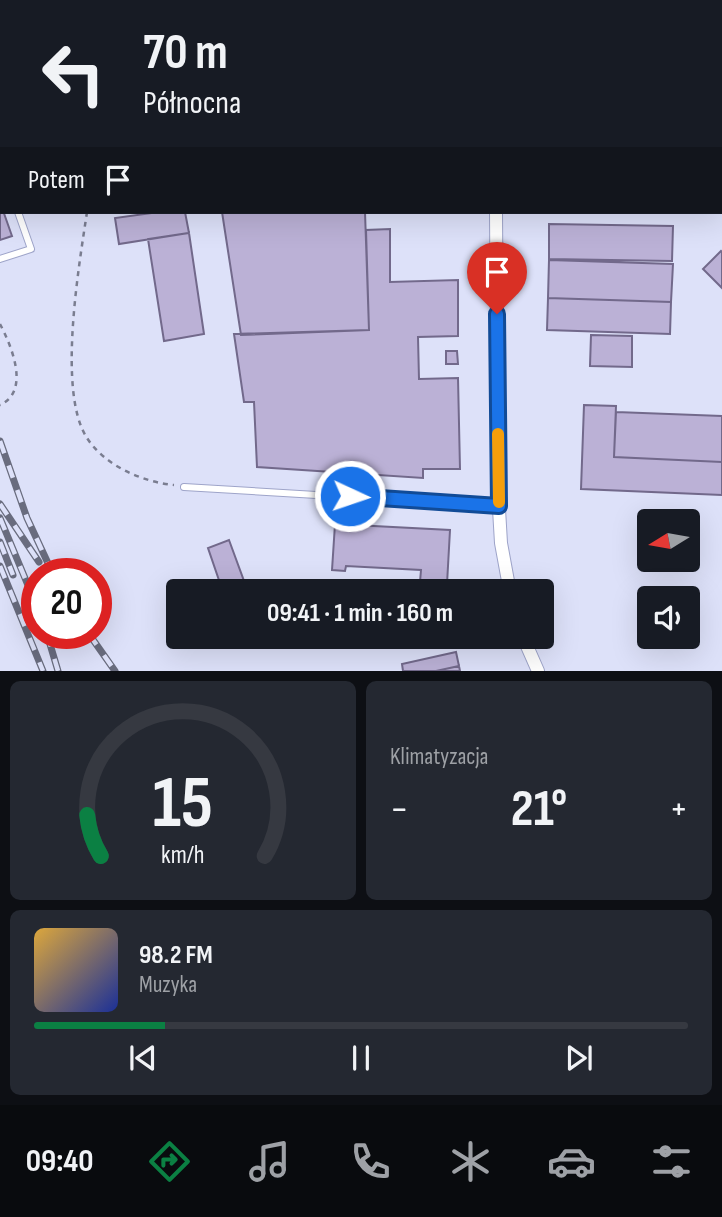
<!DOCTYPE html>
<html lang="pl">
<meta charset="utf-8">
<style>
:root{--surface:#171b24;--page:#242831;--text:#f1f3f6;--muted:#9ea1a6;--line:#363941;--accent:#0b8043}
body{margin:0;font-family:"Sofia Sans Condensed",sans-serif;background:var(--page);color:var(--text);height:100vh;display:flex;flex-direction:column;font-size:26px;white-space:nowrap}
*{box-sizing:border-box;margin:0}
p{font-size:23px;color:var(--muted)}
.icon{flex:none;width:38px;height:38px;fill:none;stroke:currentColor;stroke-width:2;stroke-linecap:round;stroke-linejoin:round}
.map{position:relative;height:671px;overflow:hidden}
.side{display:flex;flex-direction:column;gap:10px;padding:10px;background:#0d0f14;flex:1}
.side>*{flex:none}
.banner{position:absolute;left:0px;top:0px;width:723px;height:214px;box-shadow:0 7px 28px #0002;background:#171b24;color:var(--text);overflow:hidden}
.needle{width:46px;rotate:259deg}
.buttons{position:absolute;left:637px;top:509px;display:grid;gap:14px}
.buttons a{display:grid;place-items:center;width:63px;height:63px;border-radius:7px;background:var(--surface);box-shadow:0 7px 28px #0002;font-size:35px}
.speed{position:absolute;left:21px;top:558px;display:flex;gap:14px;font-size:35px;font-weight:700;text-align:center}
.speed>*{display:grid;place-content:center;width:91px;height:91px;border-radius:50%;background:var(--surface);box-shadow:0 7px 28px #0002;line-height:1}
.speed .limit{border:10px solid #d22;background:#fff;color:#111}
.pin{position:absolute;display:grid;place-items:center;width:60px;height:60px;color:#fff;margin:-72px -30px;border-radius:50% 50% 50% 0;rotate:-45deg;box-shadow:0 0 7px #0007}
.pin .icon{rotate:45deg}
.me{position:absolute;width:77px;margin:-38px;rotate:93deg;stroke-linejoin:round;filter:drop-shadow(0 0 5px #0008)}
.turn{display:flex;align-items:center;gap:24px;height:147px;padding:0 28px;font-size:32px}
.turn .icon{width:91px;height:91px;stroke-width:2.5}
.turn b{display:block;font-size:49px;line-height:60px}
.then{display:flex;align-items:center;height:66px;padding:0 28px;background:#0003;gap:14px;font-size:26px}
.big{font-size:52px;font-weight:700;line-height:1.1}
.side .tile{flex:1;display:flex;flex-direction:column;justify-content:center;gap:10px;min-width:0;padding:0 24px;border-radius:10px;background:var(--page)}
.side .dial{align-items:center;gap:0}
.dial svg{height:182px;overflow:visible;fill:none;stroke:var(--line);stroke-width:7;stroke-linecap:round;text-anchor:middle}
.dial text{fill:var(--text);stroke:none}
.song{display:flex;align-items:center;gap:21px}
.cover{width:84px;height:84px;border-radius:10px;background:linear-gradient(135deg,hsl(40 70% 55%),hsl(230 70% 35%))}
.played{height:7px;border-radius:4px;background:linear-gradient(90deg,var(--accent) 20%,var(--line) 20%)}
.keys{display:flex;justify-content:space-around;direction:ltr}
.heat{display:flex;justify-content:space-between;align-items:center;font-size:38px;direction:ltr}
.side .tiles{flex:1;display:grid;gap:10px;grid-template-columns:1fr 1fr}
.tile:last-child{grid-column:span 2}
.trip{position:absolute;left:166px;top:579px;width:388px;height:70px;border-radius:7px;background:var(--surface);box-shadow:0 7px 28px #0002;font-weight:700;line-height:70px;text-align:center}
.menu{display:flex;height:112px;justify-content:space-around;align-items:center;background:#090b0e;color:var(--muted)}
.menu .icon{width:49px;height:49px}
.menu .active{color:var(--accent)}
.menu b{font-size:32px;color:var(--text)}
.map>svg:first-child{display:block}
</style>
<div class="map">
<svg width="722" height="671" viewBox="0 0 722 671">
<rect width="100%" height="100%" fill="#dde1f9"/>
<path fill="#d19ec2" d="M109,0H476L109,2Z"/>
<path fill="#bbb1d6" stroke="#72698b" stroke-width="2" d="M0,202L12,236L0,240Z
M159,212H185L189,233L119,244L115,218Z
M222,212H365L369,330L241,335Z
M549,224L673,226L672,261L549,259Z
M390,229V282L458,280V336L418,337L419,379L458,378L460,469H423V478L257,467L254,402H244L234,334L369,330L366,230Z
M189,233L204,334L164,341L148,239Z
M721,251L722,252V288L703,269Z
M549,260L673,264L671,302L548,298Z
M548,298L671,302L670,334L547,330Z
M591,335L632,336V367L590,366Z
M446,351H457L458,364H446Z
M584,405L616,406L614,457L722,462V495L581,489Z
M616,412L722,416V462L614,457Z
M335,524L450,530L447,584L420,582L421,570L346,566L345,571L332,570Z
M229,540L244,581L222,589L208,548Z
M456,652L459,666L436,671H403L402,664Z
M459,666L460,671H436Z"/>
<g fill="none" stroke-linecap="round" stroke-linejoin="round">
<defs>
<path id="service" d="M0,164L2,165
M0,259L31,249L18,212
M184,487L499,506"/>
<path id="minor" d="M494,0V2
M0,112L2,114
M721,197H722
M496,212L498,492L501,543L510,592
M523,637L538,671"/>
</defs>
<use href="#service" stroke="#9ea4c9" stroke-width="8"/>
<use href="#minor" stroke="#9ea4c9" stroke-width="14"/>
<path stroke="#7a7d90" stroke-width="2.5" stroke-dasharray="5 5" stroke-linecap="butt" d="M478,0V2
M87,212C79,266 57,392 87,438C105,466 143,482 174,485
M0,324C11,345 31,391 0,405"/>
<use href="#service" stroke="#fff" stroke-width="6"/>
<use href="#minor" stroke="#fff" stroke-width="12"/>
<defs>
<path id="rail" d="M0,441L27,518L53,574
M0,504L39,562
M0,518L37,607
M0,542L13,575
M0,566L43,671
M47,634L58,671
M89,634L115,671"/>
</defs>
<use href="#rail" stroke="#696c7e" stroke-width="7"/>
<use href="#rail" stroke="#dde1f9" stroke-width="4.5" stroke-dasharray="13" stroke-linecap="butt"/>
</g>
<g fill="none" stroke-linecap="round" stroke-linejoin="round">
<defs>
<path id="route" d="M350,496L499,506L497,314"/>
</defs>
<use href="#route" stroke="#114b97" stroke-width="18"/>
<use href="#route" stroke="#1a73e8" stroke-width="12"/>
<path stroke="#f59e0b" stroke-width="12" d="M498,434L499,502"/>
</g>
</svg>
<div class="buttons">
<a><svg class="needle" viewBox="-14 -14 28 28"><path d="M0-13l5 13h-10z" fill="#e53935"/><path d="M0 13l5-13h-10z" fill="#9ea1a6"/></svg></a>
<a><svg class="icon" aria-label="sound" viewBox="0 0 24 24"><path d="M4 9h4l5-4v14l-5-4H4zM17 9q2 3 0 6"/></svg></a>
</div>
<div class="speed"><div class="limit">20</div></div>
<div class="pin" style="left:497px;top:314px;background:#d93025"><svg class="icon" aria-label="arrive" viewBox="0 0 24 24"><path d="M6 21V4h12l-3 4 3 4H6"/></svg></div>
<svg class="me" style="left:350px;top:496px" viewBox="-20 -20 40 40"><circle r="17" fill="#1a73e8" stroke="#fff" stroke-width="3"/><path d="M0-11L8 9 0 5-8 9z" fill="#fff"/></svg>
<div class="trip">09:41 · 1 min · 160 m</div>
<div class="banner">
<div class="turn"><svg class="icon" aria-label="left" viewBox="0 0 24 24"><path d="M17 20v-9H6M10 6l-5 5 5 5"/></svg><div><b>70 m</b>Północna</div></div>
<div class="then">Potem<svg class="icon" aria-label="arrive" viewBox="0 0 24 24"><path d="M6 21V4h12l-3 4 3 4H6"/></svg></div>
</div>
</div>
<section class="side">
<div class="tiles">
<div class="tile dial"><svg viewBox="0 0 100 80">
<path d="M14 69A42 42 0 1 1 86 69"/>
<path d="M14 69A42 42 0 0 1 8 51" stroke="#0b8043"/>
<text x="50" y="56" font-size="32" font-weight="700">15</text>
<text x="50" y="72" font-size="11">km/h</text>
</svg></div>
<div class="tile"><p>Klimatyzacja</p>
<div class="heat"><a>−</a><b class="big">21°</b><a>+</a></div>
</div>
<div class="tile">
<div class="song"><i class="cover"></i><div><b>98.2 FM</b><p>Muzyka</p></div></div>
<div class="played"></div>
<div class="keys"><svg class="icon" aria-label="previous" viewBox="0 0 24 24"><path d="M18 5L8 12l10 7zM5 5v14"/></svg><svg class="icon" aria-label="pause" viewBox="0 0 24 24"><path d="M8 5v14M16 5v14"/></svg><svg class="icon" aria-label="next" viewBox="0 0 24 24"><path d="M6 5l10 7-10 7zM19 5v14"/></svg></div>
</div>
</div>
</section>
<nav class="menu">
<b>09:40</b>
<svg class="icon active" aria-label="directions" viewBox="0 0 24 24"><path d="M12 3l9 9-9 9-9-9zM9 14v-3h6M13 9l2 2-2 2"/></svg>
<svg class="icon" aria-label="music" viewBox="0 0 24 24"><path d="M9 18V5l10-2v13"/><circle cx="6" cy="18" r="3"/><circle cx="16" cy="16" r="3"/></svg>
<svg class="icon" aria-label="phone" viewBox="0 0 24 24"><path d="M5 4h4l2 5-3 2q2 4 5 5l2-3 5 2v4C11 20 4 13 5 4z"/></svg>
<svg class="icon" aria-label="climate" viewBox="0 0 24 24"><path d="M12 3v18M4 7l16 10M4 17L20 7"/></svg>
<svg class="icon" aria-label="car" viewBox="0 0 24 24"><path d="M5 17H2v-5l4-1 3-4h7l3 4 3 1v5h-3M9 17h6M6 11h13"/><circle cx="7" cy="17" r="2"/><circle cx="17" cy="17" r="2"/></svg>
<svg class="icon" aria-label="filters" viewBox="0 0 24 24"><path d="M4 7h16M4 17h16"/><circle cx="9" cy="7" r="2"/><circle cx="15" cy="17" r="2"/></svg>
</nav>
